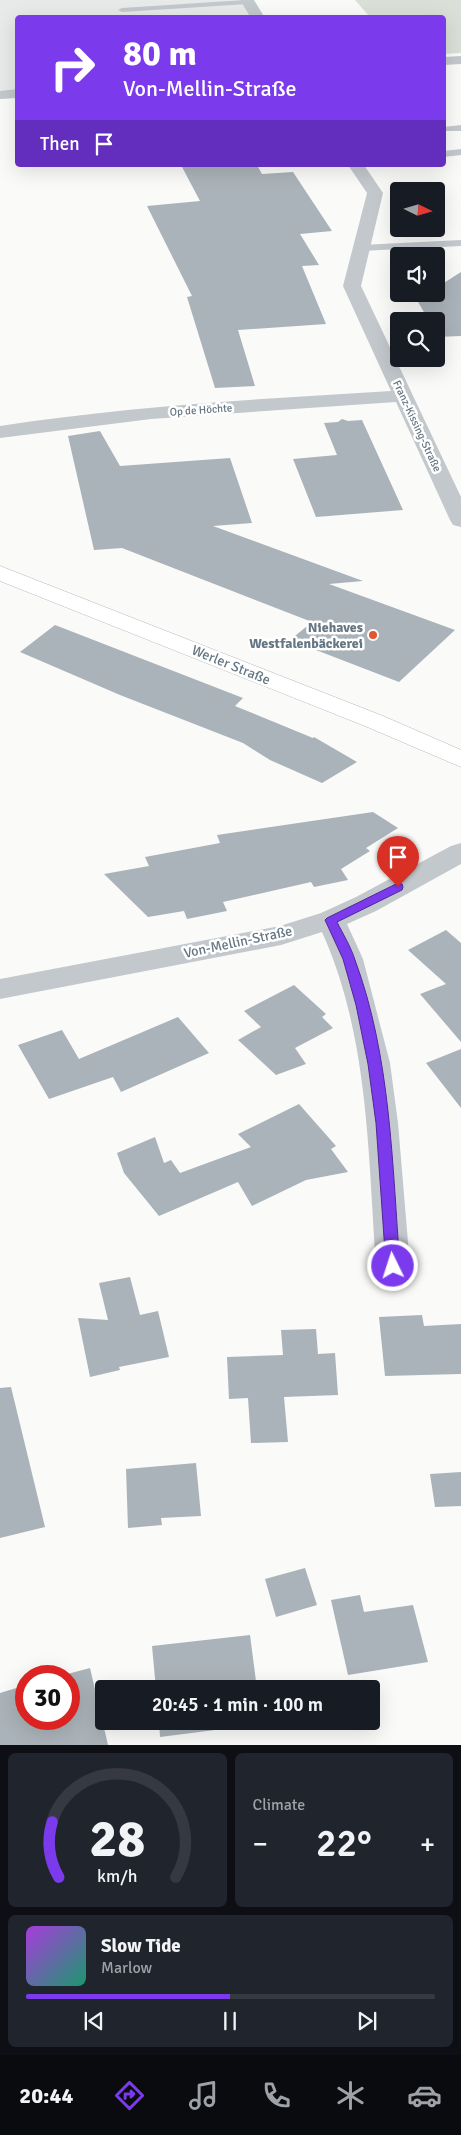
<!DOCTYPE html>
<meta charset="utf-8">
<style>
:root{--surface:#171b24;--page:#20242c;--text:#f1f3f6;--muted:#9ea1a6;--line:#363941;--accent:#7c3aed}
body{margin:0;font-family:Signika,sans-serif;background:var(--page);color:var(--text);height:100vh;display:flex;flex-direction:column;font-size:19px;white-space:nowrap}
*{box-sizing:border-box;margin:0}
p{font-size:16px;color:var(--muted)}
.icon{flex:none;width:28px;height:28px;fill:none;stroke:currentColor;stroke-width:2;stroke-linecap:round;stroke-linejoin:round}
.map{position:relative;height:1745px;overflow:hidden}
.sheet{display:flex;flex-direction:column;gap:8px;padding:8px;background:#0d0f14;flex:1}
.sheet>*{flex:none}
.hud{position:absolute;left:15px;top:15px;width:431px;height:152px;border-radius:5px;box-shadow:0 5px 20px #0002;background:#7c3aed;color:#fff;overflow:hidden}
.needle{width:32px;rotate:95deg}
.tools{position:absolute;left:390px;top:182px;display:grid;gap:10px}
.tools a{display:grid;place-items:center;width:55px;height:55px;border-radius:5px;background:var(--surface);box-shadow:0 5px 20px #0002;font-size:25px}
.speed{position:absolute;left:15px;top:1665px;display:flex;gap:10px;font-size:25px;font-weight:700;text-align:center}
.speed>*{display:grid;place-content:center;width:65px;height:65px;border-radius:50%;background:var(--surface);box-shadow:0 5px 20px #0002;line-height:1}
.speed .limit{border:8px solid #d22;background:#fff;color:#111}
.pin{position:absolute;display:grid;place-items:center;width:42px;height:42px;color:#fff;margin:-51px -21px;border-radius:50% 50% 50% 0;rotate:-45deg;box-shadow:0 0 5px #0007}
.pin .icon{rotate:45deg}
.me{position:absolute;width:55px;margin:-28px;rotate:356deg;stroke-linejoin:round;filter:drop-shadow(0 0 4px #0008)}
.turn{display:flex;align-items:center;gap:18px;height:105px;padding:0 25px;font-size:22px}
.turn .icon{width:65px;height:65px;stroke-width:2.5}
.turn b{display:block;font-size:35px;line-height:42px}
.then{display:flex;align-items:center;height:48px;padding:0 25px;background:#0003;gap:10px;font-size:19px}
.big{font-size:38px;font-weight:600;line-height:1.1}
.sheet .card{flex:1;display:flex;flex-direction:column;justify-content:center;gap:8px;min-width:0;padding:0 18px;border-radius:8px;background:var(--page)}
.sheet .dial{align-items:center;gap:0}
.dial svg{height:130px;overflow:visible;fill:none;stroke:var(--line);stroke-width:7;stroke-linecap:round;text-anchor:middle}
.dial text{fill:var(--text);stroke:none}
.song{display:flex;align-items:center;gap:15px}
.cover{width:60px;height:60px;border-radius:8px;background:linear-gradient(135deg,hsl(280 70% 55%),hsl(160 70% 35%))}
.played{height:5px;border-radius:2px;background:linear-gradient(90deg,var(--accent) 50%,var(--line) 50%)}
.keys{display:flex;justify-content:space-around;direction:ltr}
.heat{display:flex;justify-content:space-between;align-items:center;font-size:28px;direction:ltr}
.sheet .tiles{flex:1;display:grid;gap:8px;grid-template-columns:1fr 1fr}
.card:last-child{grid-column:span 2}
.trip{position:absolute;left:95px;top:1680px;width:285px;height:50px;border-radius:5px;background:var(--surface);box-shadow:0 5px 20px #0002;font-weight:600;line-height:50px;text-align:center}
.tabs{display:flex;height:80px;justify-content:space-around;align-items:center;background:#090b0e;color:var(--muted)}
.tabs .icon{width:35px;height:35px}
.tabs .current{color:var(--accent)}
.tabs b{font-size:22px;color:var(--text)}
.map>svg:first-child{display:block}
</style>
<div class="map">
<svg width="461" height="1745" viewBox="0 0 461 1745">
<rect width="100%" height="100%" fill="#fafaf8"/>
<path fill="#e8e9e9" d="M0,0H240L252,17L18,18L17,91L0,92Z"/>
<path fill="#dadfd7" d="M355,0H461V53L444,54V18L370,17Z"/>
<path fill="#aab3b9" d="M181,165H257L262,174L293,172L332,231L300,234L319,265L302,266L326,324L238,330L255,386L215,388L187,297L192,296L147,206L200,201Z
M461,272V336L437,337L436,321H429L417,300L427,294H436V288Z
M342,419L348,421L362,420L403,510L316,517L293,459L337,455L324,423L338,422Z
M100,431L120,466L230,458L252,523L213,526L363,581L329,584L455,630L399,682L290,640L312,622L122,548L94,550L68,436Z
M55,625L243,698L235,706L313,738L314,737L357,762L322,783L270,760L243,743L120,695L20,652Z
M373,812L398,828L366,848L370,851L341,869L348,880L314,887L311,882L223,902L227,911L187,919L184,911L148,917L104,874L149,866L145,857L220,843L217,835Z
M446,930L461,943V1042L420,994L446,984L408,950Z
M294,985L326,1014L322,1017L333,1028L295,1048L306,1064L276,1075L238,1040L261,1027L244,1011Z
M178,1017L209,1053L121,1092L113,1077L49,1099L18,1045L62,1030L79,1059Z
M461,1049V1108L426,1063Z
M299,1104L336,1146L331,1149L348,1172L306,1180L252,1206L238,1182L159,1216L124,1173L117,1153L155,1137L164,1163L171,1160L180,1173L251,1147L238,1134Z
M130,1277L140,1315L158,1311L169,1357L119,1367L120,1370L90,1377L78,1318L108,1320L99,1283Z
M422,1315L424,1326L461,1324V1374L385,1376L379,1317Z
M316,1329L318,1354L335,1353L338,1395L284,1397L288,1442L251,1443L248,1398L229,1399L227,1357L283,1355L281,1330Z
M11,1387L45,1527L0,1538V1388Z
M196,1463L201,1516L161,1518L162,1525L128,1528L126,1469Z
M461,1472V1506L435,1507L430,1474Z
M305,1568L317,1605L276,1617L265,1579Z
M360,1595L364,1612L413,1605L428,1662L348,1675L331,1600Z
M250,1635L257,1689H156L152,1646Z
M90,1668L108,1745H0V1693L26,1685V1719H69V1676H60Z
M159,1721H262V1724L160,1737Z"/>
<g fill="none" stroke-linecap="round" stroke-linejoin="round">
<defs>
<path id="primary" d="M0,566L383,716L461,750V767L365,726L0,581Z"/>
</defs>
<use href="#primary" stroke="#b5babe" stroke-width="1"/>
<path fill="#c3c8cc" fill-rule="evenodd" d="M245,0L252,2L248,4L122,12L118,10L122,8Z
M461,125V131H444V127Z
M461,149V155L444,157V151Z
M461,240V246L361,251L356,248L361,245Z"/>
<path fill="#c3c8cc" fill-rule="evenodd" d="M240,0H254L265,18H251Z
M461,56V64L444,65V57Z
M18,89V98L0,99V91Z
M348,165H364L383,193L361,286L461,497V527L453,525L450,520L396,402L151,419L0,438V426C130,406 260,399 391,391L343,286L367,193Z
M461,843V864L376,911L347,924L363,959L390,1063L398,1123L410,1266L405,1276L393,1280L381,1276L376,1266C368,1155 369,1036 322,932L281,945L0,999V979L280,926L321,913L356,897L451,846Z"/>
<use href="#primary" fill="#fff" fill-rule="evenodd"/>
</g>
<path fill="#7c3aed" stroke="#51269a" d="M398,883L402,884L403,887L402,890L337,922C343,934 351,947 355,960C391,1057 392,1164 400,1266L398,1270L393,1272L388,1270L386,1266L376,1123L368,1064L356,1005L343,959L325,920L327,918Z"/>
<circle fill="#e4572e" stroke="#fff" stroke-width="2" cx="373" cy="635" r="5"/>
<g text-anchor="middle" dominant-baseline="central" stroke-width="5" stroke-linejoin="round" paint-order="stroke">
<g font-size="11" fill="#657683" stroke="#fff">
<text transform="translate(201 410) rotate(-4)">Op de Höchte</text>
<text transform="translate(417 426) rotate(65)">Franz-Kissing-Straße</text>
</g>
<g font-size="14" font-weight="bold" fill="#657683" stroke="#fff" text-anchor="end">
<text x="363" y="627">Niehaves<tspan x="363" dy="16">Westfalenbäckerei</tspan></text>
</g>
<g font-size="14" fill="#657683" stroke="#fff">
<text transform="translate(231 665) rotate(22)">Werler Straße</text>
<text transform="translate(238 942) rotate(-12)">Von-Mellin-Straße</text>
</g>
</g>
</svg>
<div class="tools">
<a><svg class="needle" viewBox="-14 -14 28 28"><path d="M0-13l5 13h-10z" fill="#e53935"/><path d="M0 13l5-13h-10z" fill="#9ea1a6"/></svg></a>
<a><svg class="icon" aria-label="sound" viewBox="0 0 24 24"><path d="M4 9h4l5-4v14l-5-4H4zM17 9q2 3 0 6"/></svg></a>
<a><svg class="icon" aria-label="search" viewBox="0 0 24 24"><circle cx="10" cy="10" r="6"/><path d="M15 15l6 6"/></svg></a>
</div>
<div class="speed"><div class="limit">30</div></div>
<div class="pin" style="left:398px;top:887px;background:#d93025"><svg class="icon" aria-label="arrive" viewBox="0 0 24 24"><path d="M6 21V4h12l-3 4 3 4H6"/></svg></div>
<svg class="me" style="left:393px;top:1266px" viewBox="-20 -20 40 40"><circle r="17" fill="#7c3aed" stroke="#fff" stroke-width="3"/><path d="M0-11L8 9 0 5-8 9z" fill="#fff"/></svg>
<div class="trip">20:45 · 1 min · 100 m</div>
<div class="hud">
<div class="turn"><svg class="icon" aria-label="right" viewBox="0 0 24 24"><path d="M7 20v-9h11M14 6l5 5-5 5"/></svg><div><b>80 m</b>Von-Mellin-Straße</div></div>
<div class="then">Then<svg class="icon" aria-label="arrive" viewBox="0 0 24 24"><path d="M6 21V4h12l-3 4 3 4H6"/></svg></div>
</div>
</div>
<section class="sheet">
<div class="tiles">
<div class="card dial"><svg viewBox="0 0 100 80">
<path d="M14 69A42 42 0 1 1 86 69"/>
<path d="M14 69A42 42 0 0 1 10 35" stroke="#7c3aed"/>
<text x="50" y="56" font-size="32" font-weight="700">28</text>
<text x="50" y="72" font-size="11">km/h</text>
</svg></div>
<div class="card"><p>Climate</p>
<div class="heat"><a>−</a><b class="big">22°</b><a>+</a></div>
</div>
<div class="card">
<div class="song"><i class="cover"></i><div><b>Slow Tide</b><p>Marlow</p></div></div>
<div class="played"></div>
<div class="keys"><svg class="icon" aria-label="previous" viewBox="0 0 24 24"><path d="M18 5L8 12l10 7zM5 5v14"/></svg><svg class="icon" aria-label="pause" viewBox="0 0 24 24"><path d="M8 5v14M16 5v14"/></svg><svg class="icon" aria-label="next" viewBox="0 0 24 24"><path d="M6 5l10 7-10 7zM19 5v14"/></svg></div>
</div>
</div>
</section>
<nav class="tabs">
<b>20:44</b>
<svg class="icon current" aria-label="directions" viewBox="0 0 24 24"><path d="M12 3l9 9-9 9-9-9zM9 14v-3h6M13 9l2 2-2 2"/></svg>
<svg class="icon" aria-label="music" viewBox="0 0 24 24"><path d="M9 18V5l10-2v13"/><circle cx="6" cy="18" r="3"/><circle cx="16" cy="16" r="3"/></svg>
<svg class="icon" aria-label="phone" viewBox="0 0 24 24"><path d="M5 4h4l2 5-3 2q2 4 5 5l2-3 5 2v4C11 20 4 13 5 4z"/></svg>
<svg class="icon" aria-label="climate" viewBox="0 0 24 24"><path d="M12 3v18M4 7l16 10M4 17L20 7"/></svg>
<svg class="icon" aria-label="car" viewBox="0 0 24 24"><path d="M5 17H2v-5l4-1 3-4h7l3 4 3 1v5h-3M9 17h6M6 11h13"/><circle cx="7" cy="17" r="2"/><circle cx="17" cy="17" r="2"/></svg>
</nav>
